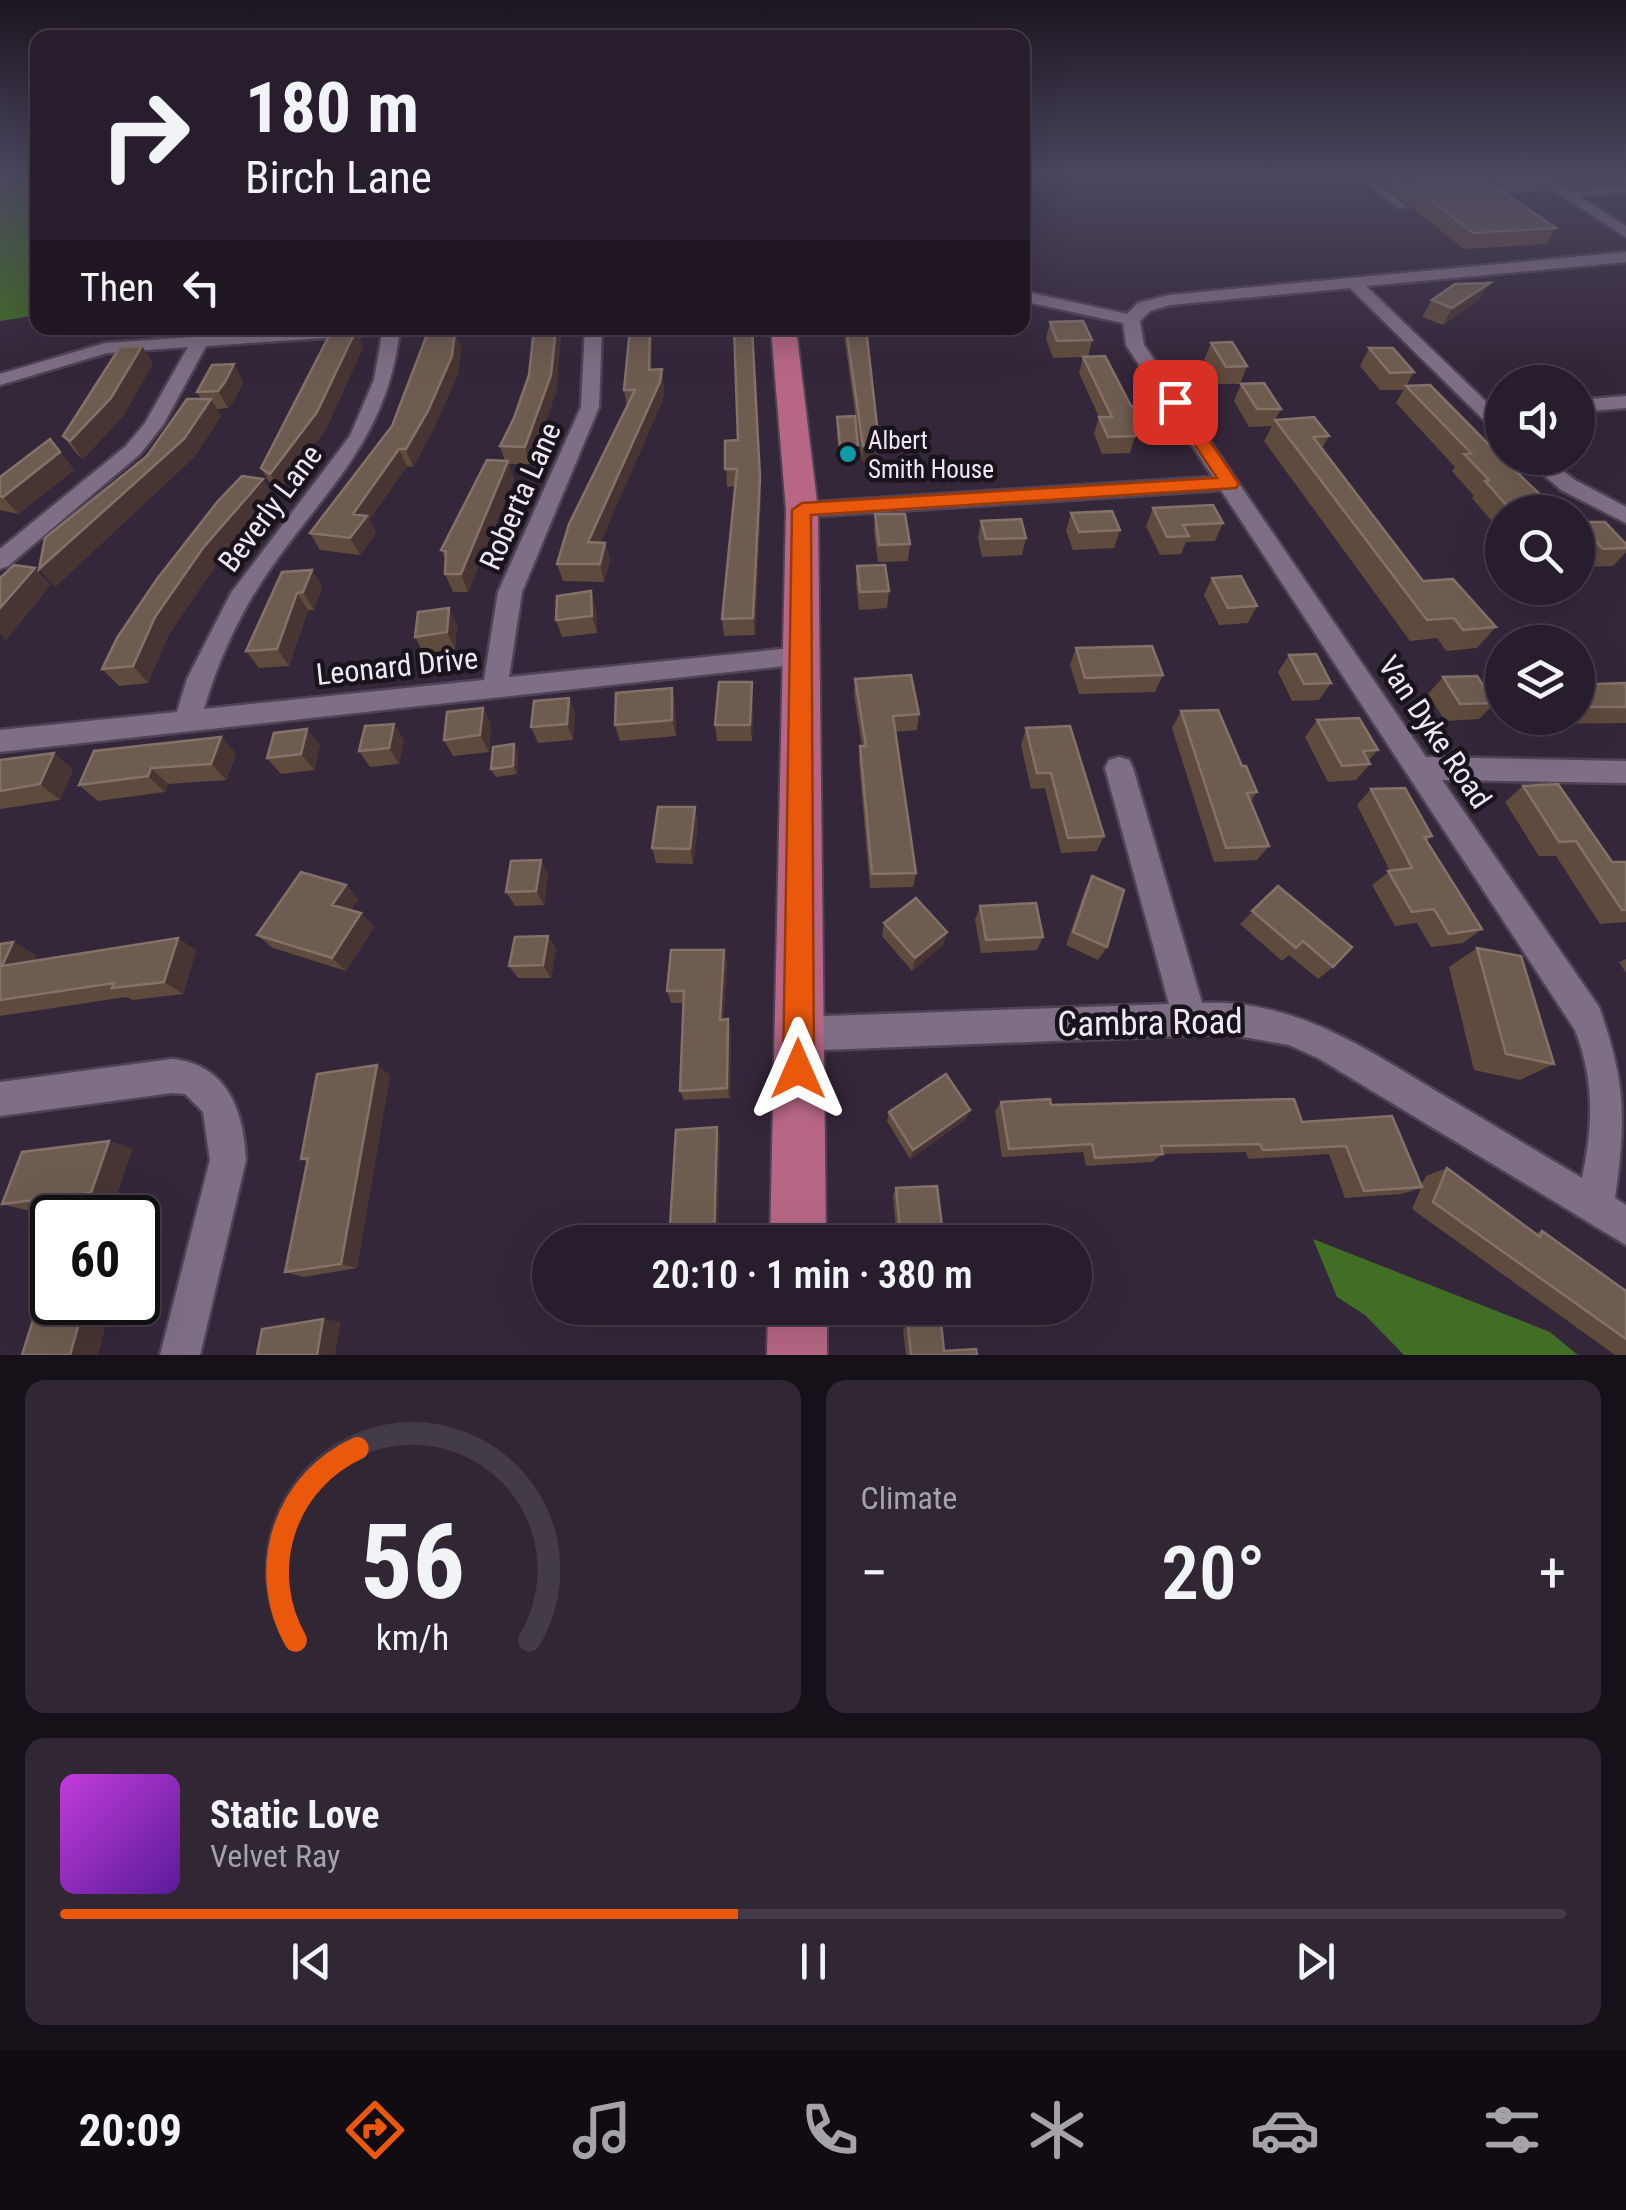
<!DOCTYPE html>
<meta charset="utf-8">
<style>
:root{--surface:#281d2c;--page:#302634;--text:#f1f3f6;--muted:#a5a2a9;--line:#443b48;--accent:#ea580c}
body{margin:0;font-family:"Roboto Condensed",sans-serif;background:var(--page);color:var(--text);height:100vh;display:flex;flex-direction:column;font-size:38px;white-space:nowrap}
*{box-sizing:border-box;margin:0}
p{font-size:32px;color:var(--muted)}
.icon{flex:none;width:55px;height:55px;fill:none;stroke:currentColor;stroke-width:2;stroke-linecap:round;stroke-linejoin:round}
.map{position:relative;height:1355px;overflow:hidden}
.sheet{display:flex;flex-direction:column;gap:25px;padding:25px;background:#161018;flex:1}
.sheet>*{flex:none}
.top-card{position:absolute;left:30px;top:30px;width:1000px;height:305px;border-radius:20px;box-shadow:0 10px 40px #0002,0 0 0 2px var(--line);background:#281d2c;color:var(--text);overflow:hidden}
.fabs{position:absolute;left:1485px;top:365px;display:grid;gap:20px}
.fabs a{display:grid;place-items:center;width:110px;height:110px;border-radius:50%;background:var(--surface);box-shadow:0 10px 40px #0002,0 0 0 2px var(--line);font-size:50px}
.speed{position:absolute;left:30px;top:1195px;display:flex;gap:20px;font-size:50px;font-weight:700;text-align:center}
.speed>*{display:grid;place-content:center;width:130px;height:130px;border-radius:50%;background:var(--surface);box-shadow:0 10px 40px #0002,0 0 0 2px var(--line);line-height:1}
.speed .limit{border:5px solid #111;border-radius:15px;background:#fff;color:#111}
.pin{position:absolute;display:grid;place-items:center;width:85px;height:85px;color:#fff;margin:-42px;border-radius:20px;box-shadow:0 5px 15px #0006}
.me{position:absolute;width:110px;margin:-55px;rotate:0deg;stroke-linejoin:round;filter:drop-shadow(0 0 8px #0008)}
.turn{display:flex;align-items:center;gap:35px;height:210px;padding:0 50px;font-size:45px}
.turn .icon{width:130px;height:130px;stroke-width:2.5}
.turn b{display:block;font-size:70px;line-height:85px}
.then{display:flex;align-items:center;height:95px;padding:0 50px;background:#0003;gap:20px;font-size:38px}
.big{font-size:75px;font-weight:600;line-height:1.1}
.sheet .widget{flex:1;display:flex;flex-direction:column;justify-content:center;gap:15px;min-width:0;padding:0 35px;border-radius:20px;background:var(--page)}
.sheet .dial{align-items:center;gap:0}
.dial svg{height:260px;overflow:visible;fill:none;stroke:var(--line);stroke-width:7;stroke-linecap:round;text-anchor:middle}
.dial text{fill:var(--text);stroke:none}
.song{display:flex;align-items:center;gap:30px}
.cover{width:120px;height:120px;border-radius:15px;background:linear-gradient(135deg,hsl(290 70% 55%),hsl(270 70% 35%))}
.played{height:10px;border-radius:5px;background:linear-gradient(90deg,var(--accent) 45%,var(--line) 45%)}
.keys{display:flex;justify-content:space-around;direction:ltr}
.heat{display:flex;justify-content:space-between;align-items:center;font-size:55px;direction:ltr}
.sheet .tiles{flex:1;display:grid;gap:25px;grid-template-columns:1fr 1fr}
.widget:last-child{grid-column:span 2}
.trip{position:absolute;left:532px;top:1225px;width:560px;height:100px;border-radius:50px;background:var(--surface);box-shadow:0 10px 40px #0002,0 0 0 2px var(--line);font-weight:600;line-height:100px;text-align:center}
.menu{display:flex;height:160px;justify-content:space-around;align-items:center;background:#100c12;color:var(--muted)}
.menu .icon{width:70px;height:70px}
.menu .active{color:var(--accent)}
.menu b{font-size:45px;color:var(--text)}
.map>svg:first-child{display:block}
</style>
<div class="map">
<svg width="1626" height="1355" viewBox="0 0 1626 1355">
<rect width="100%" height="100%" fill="#35273a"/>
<path fill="#426d24" d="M0,172H37L38,315L0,321Z
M1313,1239L1550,1332L1578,1355H1404L1365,1315L1337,1297Z"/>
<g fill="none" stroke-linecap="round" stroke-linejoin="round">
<defs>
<path id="service" d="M1354,172H1361L1406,206L1399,208Z
M1626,187V191L1567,197L1564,195L1567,193Z"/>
<path id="minor" d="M1525,172H1541L1626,226V237Z
M1626,252V262L1366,286L1502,417V433L1495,431L1350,288L1170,305L1150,311L1140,321L1144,345L1426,757L1626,761V783L1442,780L1599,1007C1626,1083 1626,1118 1615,1198L1626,1205V1245L1318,1058L1289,1045L1227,1034L799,1051L787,1046L782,1034L787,1022L799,1017L1169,1004L1105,768L1109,760L1119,757L1129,760L1133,768L1202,1003C1292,999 1362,1046 1436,1091C1485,1120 1533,1149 1582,1178C1593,1126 1595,1081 1575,1030L1221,490L802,517L791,510L802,503L1213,477L1126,345L1123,323L1022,301V291L1127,314L1138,303L1169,295Z
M325,328H400C387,454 306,503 248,604C230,636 214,673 204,709L484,680L498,592L581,407L585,328H602L599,407L522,592L509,677L802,647L811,649L814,656L811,663L0,752V730L177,712L187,679L231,593L350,436L374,380L382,334L206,346L163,425L140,454L8,566L0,569V549L126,446L145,423L188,347L107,353L0,385V374L105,343Z
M1626,396V408L1578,412V400Z
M1524,458H1546L1575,480L1626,507V523L1561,490Z
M172,1059C227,1064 244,1111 246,1160L200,1355H160L210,1160L203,1112L185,1094L172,1093L0,1116V1082Z"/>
<path id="primary" d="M771,328H796L818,510L826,1242H770L786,510Z
M768,1308H827V1355H767Z"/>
</defs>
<use href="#service" stroke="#4f4354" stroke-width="6"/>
<use href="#minor" stroke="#4f4354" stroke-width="5"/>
<use href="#primary" stroke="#4f4354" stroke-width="4"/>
<path stroke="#897d8e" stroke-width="2.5" stroke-dasharray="1 5" stroke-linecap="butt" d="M0,217L38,209"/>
<use href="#service" fill="#7f6f86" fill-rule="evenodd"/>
<use href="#minor" fill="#7f6f86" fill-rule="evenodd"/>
<use href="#primary" fill="#b76785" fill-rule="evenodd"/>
</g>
<path fill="#5f4b3d" d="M1367,172H1626V185L1574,189L1556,177L1548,191L1507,194L1556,228L1546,244L1464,249Z
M1490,283L1479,299L1443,325L1422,317L1432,300Z
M1050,322L1092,340L1088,357L1135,436L1130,453L1102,454L1094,434L1099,417L1079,373L1083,357L1053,358L1046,339Z
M630,328H652V370L664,387L663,399L600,543H605L610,560L604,582L563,581L557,564L627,406L624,390Z
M843,328H866L879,444L878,460L862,462Z
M356,330L363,347L326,429L281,491L271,485L261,468Z
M455,331L461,348L458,374L434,428L413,467L407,466L369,520L376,533L360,555L320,550L310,533L392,426Z
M561,334L556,392L530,464H509L514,479L468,592H453L445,574L446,561L441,550L505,461L500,446Z
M1211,343L1247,366L1240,384H1219L1204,360Z
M1369,348L1414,372L1404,390H1380L1360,366Z
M153,363L123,416L83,459L76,453L63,436Z
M243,381L235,399L228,408L217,409L221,416L195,456L55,587L147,456L201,399L197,392Z
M1241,384L1281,409L1275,420L1329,436L1322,448L1423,581L1496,627L1477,648L1446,651L1437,638L1410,641L1264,441L1272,426L1249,427L1234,401Z
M1406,386L1552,506L1546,512H1502V525L1496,526L1472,498L1474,496L1452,471L1455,467L1396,403Z
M837,417L858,445V462L839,463L837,434Z
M50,439L74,470L18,514L0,510V477Z
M725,441L761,494L755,635L724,636L722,619L736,486L727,487Z
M263,479L273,497L216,565L169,634L148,683L119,686L102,669Z
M1153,508L1223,523L1215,541L1186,542L1181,554L1160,555L1146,526Z
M1071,513L1120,530L1114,548L1073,550L1066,531Z
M875,514L910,544L908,561L878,562L874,532Z
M981,521L1026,538L1022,555L982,557L978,538Z
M1579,522L1626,544V552L1613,566L1587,567L1578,556V524Z
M857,566L889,591L887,608L859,610L856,583Z
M312,570L322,587L314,610H308L289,666L259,668L246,651Z
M1212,578L1257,606L1248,623L1219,625L1204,595Z
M596,609L597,633L562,637L556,620Z
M457,625L455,649L424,654L415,637Z
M1076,648L1163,675L1155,692L1079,694L1070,665Z
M1289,655L1331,683L1319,700L1292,701L1278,672Z
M1443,677L1495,703L1479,719L1445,721L1428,694Z
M855,679L919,714L917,730L895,732L916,873L913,887L870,888L859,762L860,746H862L854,695Z
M1578,679L1594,684L1626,683V723L1529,724L1525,718H1578Z
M672,688L675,704L676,736L620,741L615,725Z
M569,698L575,714L573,740L538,743L531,727Z
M753,698L752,741H717L715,725Z
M483,708L491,724L489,752L453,756L444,740Z
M1181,711L1242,766L1257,792L1251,801L1269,846L1257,860L1214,862L1172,728Z
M1317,720L1378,750L1368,761L1370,764L1356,780L1328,782L1305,737Z
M1026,728L1104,836L1097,851L1061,853L1045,788L1031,789L1021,745Z
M307,729L320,745L314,770L281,774L267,758Z
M221,737L236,754L226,780L168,784L165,792L98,801L79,785Z
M404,740L399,764L370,767L359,751Z
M514,744L518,752L517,774L496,777L491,769Z
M0,760L73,769L60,800L0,809Z
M1523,786L1612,862H1626V922L1600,924L1556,856H1539L1505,802Z
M1371,789L1432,836L1427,841L1482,929L1463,943L1431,947L1417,923L1395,926L1372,885L1390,871L1357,805Z
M698,823L693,864L656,863L652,848Z
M548,874L544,905L515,906L506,892Z
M1092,876L1107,947L1098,960L1066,945L1085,890Z
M346,885L358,899L351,910L361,913L374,927L346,971L273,948L257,935Z
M1278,886L1333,967L1318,979L1289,955L1282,961L1240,924Z
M980,906L1043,937L1037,950L981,953L975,920Z
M884,923L947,932L943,945L912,971L882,936Z
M548,936L556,949L551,978H518L509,966Z
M178,938L196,951L183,994L133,1000L126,997L0,1016V944L13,942L36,955L33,961Z
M1477,948L1554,1064L1520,1080L1474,1070L1449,967Z
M724,950L727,963L723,1020L731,1031L730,1098L684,1100L680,1091L684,1003H671L667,991Z
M1626,959V973L1619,962Z
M377,1065L390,1075L357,1268L304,1277L285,1272L307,1162L301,1159Z
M1001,1102L1302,1122L1421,1186L1426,1176L1447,1168L1535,1233L1542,1231L1626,1291V1355H1615L1412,1209L1421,1188L1401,1194L1345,1198L1329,1154L1248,1159L1246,1152L1163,1154L1152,1162L1086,1166L1083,1152L1002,1157L995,1111Z
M970,1110L965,1120L910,1159L887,1121L889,1112Z
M109,1141L132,1149L115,1200L30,1211L2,1204Z
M896,1188L944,1242H897L893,1195Z
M716,1308V1326H636L629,1324Z
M908,1325L944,1351L977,1355H906L903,1329Z"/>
<path fill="#483533" d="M1490,283L1479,299L1443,325L1452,308Z
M556,328H560L561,334L556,392L530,464L525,447Z
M650,328H652V387L649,370Z
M356,330L363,347L326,429L281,491L270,474Z
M455,331L461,348L458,374L434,428L413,467L406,449Z
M142,346L153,363L123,416L83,459L70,441Z
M234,364L243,381L235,399L228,408L218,391Z
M662,369L664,387L663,399L593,560L588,542Z
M211,399L221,416L195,456L55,587L39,569Z
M879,444L878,460L862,462L863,446Z
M399,449L407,466L369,520L376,533L360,555L350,538L353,514Z
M60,452L74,470L18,514L3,497Z
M508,461L514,479L468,592L461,574Z
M760,477L761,494L755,635L753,618Z
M263,479L273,497L216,565L169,634L148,683L133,666L155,617L203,548Z
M605,543L610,560L604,582L600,564Z
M35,568L51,585L6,640L0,634V608Z
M312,570L322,587L314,610L303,592Z
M591,591L596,609L597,633L592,616Z
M297,593L308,610L289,666L277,649Z
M449,608L457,625L455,649L447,632Z
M752,682L753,698L752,741L750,725Z
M672,688L675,704L676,736L672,720Z
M569,698L575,714L573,740L567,724Z
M483,708L491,724L489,752L480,735Z
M394,724L404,740L399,764L389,748Z
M307,729L320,745L314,770L301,754Z
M221,737L236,754L226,780L211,764Z
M514,744L518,752L517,774L513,766Z
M54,753L73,769L60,800L40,784Z
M151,768L168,784L165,792L148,776Z
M695,807L698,823L693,864L690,849Z
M541,860L548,874L544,905L536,891Z
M346,885L358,899L346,918L332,905Z
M361,913L374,927L346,971L332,958Z
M947,932L943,945L912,971L915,958Z
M548,936L556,949L551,978L543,965Z
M178,938L196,951L183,994L164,982Z
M13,942L36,955L26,979L2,966Z
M724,950L727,963L723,1031L720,1020Z
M728,1019L731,1031L730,1098L727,1088Z
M377,1065L390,1075L357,1268L341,1264Z
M970,1110L965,1120L910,1159L913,1150Z
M717,1127L720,1135L718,1242H714Z
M109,1141L132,1149L115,1200L91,1193Z
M85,1302H112L98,1355H70Z
M712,1308H716V1326L712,1323Z
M323,1319L341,1322L335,1355H317Z"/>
<path fill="#6f5c50" stroke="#83716a" stroke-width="2.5" d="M1394,172H1491L1500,180H1486L1556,228L1473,233Z
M1505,172H1551L1557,176L1512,179Z
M1490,283L1452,308L1432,300L1455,284Z
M1083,321L1092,340L1057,341L1050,322Z
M534,328H556L551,375L525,447L500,446L514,418L529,375Z
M630,328H650L649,370L662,369L660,382L588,542L605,543L600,564H557L569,524L635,390H624Z
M734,328H752L760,477L753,618L722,619L737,469H725V441L738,440Z
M846,328H866L879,444L863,446Z
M356,330L317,412L270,474L261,468L331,332Z
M455,331L452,356L428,411L406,449H399L353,514L367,516L350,538L310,533L392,426L428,332Z
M1232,342L1247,366L1226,367L1211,343Z
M142,346L111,398L70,441L63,436L120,347Z
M1369,348H1393L1414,372L1390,373Z
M1105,356L1131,406L1142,408L1135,436L1108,437L1099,417H1112L1083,357Z
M234,364L225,382L218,391L197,392L212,365Z
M1264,383L1281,409H1257L1241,384Z
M1430,385L1502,458L1552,506L1509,508L1485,481L1489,480L1464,454L1471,453L1406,386Z
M187,399H211L184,439L39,569L45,538L147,456Z
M855,416L858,445H840L837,417Z
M1314,417L1329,436L1313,437L1423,581L1453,579L1496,627L1463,630L1454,618L1427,620L1275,420Z
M50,439L60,452L3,497L0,496V477Z
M487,460L508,461L461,574H445L446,551L441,550Z
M242,476L263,479L203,548L155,617L133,666L102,669L117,638L157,579L218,501Z
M1213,505L1223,523L1183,525L1189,536L1167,537L1153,508Z
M1112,511L1120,530L1079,532L1071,513Z
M875,514H905L910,544L879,545Z
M1021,519L1026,538L986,539L981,521Z
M1579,522H1605L1626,544V548L1603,549Z
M14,565L35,568L0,608V578Z
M885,565L889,591L860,592L857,566Z
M312,570L303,592L297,593L277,649L246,651L282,572Z
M1241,576L1257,606L1228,608L1212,578Z
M591,591L592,616L556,620L557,596Z
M449,608L447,632L415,637L418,612Z
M1152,646L1163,675L1085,678L1076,648Z
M1316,654L1331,683L1304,684L1289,655Z
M911,675L919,714L893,716L916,873L872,874L860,746H866L855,679Z
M1477,676L1495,703L1460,704L1443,677Z
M1590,678L1594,684L1626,683V707H1578V679Z
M719,682H752L750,725H715Z
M672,688V720L615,725L616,693Z
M569,698L567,724L531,727L534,701Z
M483,708L480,735L444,740L447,712Z
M1218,710L1242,766H1246L1257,792L1247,793L1269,846L1226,848L1181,711Z
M1359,718L1378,750L1363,751L1370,764L1342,766L1317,720Z
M394,724L389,748L359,751L365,726Z
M1070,726L1104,836L1068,838L1051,773H1037L1026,728Z
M307,729L301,754L267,758L274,733Z
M221,737L211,764L151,768L148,776L79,785L94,751Z
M514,744L513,766L491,769L493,747Z
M54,753L40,784L0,791V760Z
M1558,784L1612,862H1626V910H1622L1576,841L1559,842L1523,786Z
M1405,788L1432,836L1424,837L1482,929L1449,934L1434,909L1412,912L1388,871L1412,868L1371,789Z
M658,807H695L690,849L652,848Z
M541,860L536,891L506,892L511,861Z
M301,872L346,885L332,905L361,913L332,958L257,935Z
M1092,876L1124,890L1107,947L1073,932Z
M1278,886L1352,947L1333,967L1303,941L1296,948L1252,911Z
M916,898L947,932L915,958L884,923Z
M1036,903L1043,937L986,940L980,906Z
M548,936L543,965L509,966L515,937Z
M178,938L164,982L112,988L114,983L0,1000V944L13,942L2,966Z
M1477,948L1521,956L1554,1064L1506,1054Z
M671,950H724L720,1020L728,1019L727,1088L680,1091L684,991H667Z
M377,1065L341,1264L285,1272L308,1158L301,1159L317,1074Z
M946,1074L970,1110L913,1150L889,1112Z
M1050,1099L1051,1105L1294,1099L1302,1122L1392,1116L1422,1187L1364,1191L1346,1146L1263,1150L1260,1144L1161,1146L1163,1154L1095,1158L1092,1144L1009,1149L1001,1102Z
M717,1127L714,1242H669L676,1130Z
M109,1141L91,1193L2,1204L22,1152Z
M1447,1168L1540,1237L1542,1231L1626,1291V1339L1433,1202Z
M937,1186L944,1242H901L896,1188Z
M52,1260V1302H85L70,1355H22Z
M631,1308H712V1323L629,1324Z
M323,1319L317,1355H257L262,1329Z
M941,1323L944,1351L976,1349L977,1355H911L908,1325Z"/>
<linearGradient id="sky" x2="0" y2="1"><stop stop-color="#1d1520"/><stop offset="0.48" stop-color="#4b4760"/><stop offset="1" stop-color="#4b4760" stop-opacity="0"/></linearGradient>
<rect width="1626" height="362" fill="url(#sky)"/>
<path fill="#ea580c" stroke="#983908" stroke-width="2.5" d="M1169,399H1181L1239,484L1236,488L811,515L814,1069L809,1080L798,1084L788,1080L783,1069L792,510L802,503L1217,478L1166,402Z"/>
<circle fill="#0f9aa8" stroke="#19131b" stroke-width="4" cx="848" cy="454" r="10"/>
<g text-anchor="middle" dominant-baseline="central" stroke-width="9" stroke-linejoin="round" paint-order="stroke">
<g font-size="25" fill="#f0e7f4" stroke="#19131b" text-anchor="start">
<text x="868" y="440">Albert<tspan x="868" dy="29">Smith House</tspan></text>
</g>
<g font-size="30" fill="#f0e7f4" stroke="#19131b">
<text transform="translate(520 496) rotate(-66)">Roberta Lane</text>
<text transform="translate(270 508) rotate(-53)">Beverly Lane</text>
<text transform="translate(397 666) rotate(-6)">Leonard Drive</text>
<text transform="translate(1435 732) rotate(56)">Van Dyke Road</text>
</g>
<g font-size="35" fill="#f0e7f4" stroke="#19131b">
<text transform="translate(1150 1023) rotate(-1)">Cambra Road</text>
</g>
</g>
</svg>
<div class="fabs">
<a><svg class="icon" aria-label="sound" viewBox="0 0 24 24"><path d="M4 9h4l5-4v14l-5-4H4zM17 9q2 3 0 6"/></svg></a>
<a><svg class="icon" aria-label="search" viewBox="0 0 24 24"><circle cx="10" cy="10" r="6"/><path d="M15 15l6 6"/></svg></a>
<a><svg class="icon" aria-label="layers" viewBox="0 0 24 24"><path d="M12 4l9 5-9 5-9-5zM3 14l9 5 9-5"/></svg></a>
</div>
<div class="speed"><div class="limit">60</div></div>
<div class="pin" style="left:1175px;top:402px;background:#d93025"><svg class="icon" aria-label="arrive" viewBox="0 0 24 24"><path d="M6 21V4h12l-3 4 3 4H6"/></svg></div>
<svg class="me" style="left:798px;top:1069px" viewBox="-20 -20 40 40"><path d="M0-17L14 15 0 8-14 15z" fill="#ea580c" stroke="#fff" stroke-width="4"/></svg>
<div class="trip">20:10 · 1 min · 380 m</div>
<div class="top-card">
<div class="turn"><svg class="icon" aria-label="right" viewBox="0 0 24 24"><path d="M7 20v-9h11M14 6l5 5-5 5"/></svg><div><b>180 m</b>Birch Lane</div></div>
<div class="then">Then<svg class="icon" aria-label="left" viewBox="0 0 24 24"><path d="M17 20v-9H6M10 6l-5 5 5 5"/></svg></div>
</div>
</div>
<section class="sheet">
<div class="tiles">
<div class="widget dial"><svg viewBox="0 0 100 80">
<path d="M14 69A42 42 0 1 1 86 69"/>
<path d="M14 69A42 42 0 0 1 33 10" stroke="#ea580c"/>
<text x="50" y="56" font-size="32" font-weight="700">56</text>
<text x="50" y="72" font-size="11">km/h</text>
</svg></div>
<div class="widget"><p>Climate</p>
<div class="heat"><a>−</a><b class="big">20°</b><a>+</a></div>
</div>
<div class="widget">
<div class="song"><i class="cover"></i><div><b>Static Love</b><p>Velvet Ray</p></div></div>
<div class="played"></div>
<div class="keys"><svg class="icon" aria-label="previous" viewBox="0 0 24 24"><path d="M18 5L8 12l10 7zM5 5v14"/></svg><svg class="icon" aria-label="pause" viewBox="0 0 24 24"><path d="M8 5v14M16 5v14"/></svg><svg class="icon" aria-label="next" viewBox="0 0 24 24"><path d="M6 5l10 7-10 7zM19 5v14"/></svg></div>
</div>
</div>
</section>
<nav class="menu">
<b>20:09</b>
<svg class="icon active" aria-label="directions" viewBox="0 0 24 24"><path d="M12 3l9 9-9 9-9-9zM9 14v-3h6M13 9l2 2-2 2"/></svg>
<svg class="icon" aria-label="music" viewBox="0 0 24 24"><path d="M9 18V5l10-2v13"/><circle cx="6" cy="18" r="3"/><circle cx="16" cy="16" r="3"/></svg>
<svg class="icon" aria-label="phone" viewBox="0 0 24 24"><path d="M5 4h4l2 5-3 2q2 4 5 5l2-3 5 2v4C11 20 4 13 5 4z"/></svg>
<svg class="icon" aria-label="climate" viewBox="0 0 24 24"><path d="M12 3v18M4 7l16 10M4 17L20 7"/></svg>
<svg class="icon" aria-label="car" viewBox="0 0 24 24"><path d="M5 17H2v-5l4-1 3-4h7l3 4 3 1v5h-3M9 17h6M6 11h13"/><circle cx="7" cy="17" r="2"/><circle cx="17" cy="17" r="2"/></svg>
<svg class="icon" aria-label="filters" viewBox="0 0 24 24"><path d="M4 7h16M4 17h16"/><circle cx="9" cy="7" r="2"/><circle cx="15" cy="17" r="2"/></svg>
</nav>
